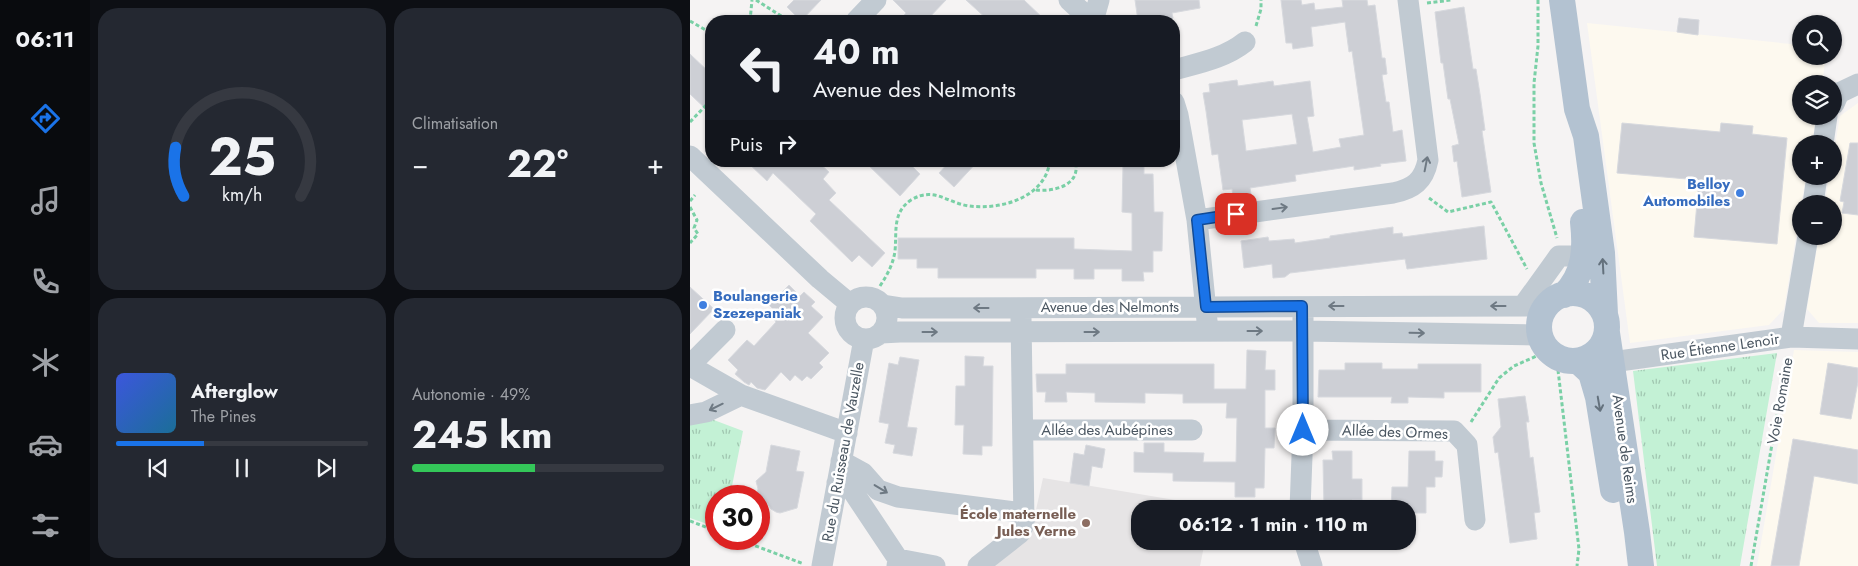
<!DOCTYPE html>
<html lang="fr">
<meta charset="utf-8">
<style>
:root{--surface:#171b24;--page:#242831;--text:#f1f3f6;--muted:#9ea1a6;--line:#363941;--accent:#1a73e8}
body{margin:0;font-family:Jost,sans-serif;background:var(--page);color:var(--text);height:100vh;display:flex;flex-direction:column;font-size:19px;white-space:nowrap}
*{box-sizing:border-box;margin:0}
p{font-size:16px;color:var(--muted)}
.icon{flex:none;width:28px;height:28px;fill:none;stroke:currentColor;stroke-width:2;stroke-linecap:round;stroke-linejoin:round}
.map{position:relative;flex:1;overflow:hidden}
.details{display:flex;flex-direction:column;gap:8px;padding:8px;background:#0d0f14;width:600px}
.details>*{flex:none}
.guide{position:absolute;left:15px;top:15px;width:475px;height:152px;border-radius:20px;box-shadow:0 1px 4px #0004;background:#171b24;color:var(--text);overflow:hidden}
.buttons{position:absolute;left:1102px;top:15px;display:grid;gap:10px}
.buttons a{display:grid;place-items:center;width:50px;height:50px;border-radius:50%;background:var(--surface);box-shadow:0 1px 4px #0004;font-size:25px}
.speed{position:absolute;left:15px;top:485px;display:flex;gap:10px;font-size:25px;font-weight:700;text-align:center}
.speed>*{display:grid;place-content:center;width:65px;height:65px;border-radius:50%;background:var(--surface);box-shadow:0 1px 4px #0004;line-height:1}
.speed .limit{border:8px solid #d22;background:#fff;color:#111}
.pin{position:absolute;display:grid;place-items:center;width:42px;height:42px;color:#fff;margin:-21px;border-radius:10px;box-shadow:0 2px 8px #0006}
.me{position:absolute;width:55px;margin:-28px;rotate:0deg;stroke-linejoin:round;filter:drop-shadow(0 0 4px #0008)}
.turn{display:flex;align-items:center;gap:18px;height:105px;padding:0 25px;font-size:22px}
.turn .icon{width:65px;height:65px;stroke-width:2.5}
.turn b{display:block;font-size:35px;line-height:42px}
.then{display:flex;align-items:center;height:48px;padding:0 25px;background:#0003;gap:10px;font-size:19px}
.big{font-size:38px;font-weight:700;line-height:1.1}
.details .card{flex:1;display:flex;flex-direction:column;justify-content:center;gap:8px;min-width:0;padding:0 18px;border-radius:20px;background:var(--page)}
.details .dial{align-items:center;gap:0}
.dial svg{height:130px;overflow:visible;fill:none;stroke:var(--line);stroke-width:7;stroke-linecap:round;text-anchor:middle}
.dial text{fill:var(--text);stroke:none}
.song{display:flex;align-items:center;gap:15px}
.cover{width:60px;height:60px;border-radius:8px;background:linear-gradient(135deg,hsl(230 70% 55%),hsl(200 70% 35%))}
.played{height:5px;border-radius:2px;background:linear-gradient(90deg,var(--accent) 35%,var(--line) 35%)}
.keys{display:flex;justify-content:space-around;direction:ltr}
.heat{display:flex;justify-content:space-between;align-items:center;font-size:28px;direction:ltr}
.charge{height:8px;border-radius:4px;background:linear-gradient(90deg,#34c759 49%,var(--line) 0)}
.details .tiles{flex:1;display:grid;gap:8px;grid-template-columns:repeat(2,1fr)}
.trip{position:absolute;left:441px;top:500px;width:285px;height:50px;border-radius:20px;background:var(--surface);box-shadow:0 1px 4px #0004;font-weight:700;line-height:50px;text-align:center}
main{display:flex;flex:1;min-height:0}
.tabs{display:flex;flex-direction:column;width:90px;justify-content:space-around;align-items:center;background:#090b0e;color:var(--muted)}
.tabs .icon{width:35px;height:35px}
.tabs .selected{color:var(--accent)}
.tabs b{font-size:22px;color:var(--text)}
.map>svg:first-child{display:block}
</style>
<main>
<nav class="tabs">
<b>06:11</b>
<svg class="icon selected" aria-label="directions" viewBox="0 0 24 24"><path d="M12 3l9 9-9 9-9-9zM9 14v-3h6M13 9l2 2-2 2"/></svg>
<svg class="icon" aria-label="music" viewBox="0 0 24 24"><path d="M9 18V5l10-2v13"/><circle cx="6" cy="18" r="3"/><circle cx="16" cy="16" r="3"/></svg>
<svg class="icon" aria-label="phone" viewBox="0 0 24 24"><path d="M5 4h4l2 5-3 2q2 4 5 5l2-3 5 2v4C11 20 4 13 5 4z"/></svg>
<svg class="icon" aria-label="climate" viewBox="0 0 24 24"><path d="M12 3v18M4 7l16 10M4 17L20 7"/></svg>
<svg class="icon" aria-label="car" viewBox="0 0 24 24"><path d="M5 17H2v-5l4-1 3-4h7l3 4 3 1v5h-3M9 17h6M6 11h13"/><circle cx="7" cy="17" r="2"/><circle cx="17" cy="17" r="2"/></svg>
<svg class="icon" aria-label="filters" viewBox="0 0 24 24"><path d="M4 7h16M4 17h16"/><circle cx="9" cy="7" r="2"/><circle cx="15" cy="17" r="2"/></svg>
</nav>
<section class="details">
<div class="tiles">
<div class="card dial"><svg viewBox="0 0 100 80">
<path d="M14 69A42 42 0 1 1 86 69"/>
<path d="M14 69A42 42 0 0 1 9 39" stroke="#1a73e8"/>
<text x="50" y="56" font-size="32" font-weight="700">25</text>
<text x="50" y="72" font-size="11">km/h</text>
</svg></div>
<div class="card"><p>Climatisation</p>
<div class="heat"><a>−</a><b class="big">22°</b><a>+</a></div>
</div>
<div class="card">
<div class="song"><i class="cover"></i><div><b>Afterglow</b><p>The Pines</p></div></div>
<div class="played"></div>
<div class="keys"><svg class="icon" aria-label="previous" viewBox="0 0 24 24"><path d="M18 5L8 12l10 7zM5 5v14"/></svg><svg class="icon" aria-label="pause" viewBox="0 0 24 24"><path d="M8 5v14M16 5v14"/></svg><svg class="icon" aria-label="next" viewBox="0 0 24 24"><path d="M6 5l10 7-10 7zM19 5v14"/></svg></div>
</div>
<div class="card"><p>Autonomie · 49%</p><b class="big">245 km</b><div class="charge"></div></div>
</div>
</section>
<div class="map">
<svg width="1168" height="566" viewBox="0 0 1168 566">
<defs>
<pattern id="grass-tufts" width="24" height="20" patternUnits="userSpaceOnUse" patternTransform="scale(1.25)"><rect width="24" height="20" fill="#c3f1d5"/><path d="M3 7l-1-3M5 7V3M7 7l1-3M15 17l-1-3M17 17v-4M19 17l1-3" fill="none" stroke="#a0c6b0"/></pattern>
</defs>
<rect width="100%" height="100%" fill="#f5f3f3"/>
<path fill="#fdf9ef" d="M897,23L1111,45V56H1136L1132,84H1111V116H1126L1122,144H1111V176H1116L1094,309L1079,325L940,343Z
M1168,103V323H1129L1117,309L1129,236H1144V204H1135L1139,176H1144V151L1150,116Z
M1104,350L1168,352V566H1067Z"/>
<path fill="#e6e4e5" d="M353,478L521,506V509H450V541H515L510,566H300L344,519Z"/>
<path fill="url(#grass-tufts)" d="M1087,353L1050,566H967L943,371Z
M0,411L53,431L40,496H26V527L0,518Z"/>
<path fill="#cdcfd5" stroke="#d7d9de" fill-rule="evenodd" d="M104,0H131L111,21L97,7Z
M203,0H256L236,21H209L216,13Z
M276,0H334L356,21H299Z
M445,0H509L510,8L482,13L483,18L468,20V21H448Z
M591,0H611L612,5L624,3L625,10L653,7L652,0H677L678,6L685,5L692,58H695L697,74L692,75L696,102H699L703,132L712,130L716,161L690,164L691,166L664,170V166L605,175L606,181L560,188L561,194L543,196L542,189L533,190L528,154L522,155L516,111L513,93L520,92L519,84L547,80L548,86L583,81L584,86L620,81L624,116L617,117L623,152L651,147L649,139L674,135L662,51L659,52L655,22L621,27L623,46L603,49L602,43H596ZM602,114L607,144L556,151L552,120Z
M774,7L783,69H786L790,94L795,130L792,131L801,192L772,197L767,161L764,162L762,146L769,144L760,99H758L753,63H751L745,12Z
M989,18L1009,20L1008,35L987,32Z
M0,54L21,74V114L0,94Z
M932,123L1030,132L1031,123L1063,126L1062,134L1097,138L1087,244L1004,237L1009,180L927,173Z
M1160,143H1168V215L1152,213L1154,202L1150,201Z
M56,161H127L139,172L133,179L146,193L139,200L195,253L182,267L169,255L162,262L120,221L126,214L83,173L77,181Z
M174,161H217L230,174L210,196Z
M260,161H288L264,187L249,173Z
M433,164H454V174H463L464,212H473L472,251H463V272H453L454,281H432V269H404V279H384V269H346V278H248V268H227V259H208V238H384V249L442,251V213L432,212Z
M794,226L797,259L717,269L715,259L600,273L595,277L583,278L582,264L554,268L551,241L578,237L579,241L604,239L605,243L640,238V236L703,227V234L712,233L713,237Z
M99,285L110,296L114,292L125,302L121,306L133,317L118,333L139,353L129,363L133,367L121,379L117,376L112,381L105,375L100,381L91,372L75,390L67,388L61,382L59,385L54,382L45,374L48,370L38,360L57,340L64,346L86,322L82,318L87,313L79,305Z
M0,287L24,309L0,334Z
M557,350L576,351L575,370H585V390H575V428H585L584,448H575L574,488H565V497H545V482L483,481V473L444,472V452L454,453V443H474V452L514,453L513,462H546L547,418H536L537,403H493V394L455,393V403L405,402V393L376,392L377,402H355L356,392H347L346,374H376V364H524V389H556Z
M275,356L294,357L293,366H303L302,446H292V455L273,454L274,425H265L266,386H275Z
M210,357L229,360L217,427L227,428L222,456L203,453L205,445L195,443L199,424L189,422L199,363L208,365Z
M655,363H692V369H728V364H791V392H754V398L718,397V403H701L702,397H628L629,370H655Z
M1138,363L1168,368V382L1161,419L1130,414Z
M835,396L839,422H836L840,458L843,457L850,512L844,513L847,539L820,543L808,452L805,453L803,437L811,427L808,399Z
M1103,439L1168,450V484L1124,476L1109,566H1081Z
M81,445L110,451L106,471L114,472L107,508L90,513L86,512L81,509L77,503L71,502V498L67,494L68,489L66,481L76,472Z
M396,445L415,449L412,468L402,466L399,486L380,483L384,453L394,455Z
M642,451H662V479H672V500H662V509H634L633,460H643Z
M719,451H745V461H753L752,477H745V487H736V513H718V509H701L702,487H718Z"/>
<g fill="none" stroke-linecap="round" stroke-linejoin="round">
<path stroke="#7ad0a6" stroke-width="3" stroke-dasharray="4 2.5" stroke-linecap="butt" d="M66,0L99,21
M848,0V46L844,83V143L851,183L867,238
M737,3L761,0
M0,21L21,33
M60,21L62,0
M566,26L571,9V0
M0,122L21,100
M346,190C364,192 392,185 385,161
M739,198L758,212L801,202L837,269
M0,201L5,195
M0,207L7,220L4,228L8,234L0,243
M190,286C197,275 203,265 205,251C207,231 202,213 221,200C244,186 257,203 279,206C311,210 355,198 360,161
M868,370L889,549L887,566
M781,422L809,378L824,366L849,355
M0,521L26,531
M47,539L114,564
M1061,566L1097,357"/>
<path stroke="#c1cad2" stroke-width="21" d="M379,0L402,21
M166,21L186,0
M403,21L409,0
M484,70C509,63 535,58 555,42
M484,102L488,115L507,220L517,321
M1144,104L1149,93L1168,84
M1133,144L1137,116
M0,156L130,279L160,304
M1123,204L1127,176
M507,220L703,193C723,189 734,181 738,160L718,0
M155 318a21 21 0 1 1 42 0a21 21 0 1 1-42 0Z
M193,305L212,308L857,306
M833,306L869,256H894
M191,333L210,332L613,331L850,335
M1101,337L1118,236
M922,362L1101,337L1168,339
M0,365L35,330
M0,366L51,395L157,433
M0,415L16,412L51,395
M333,430H502
M613,430L764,431L777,445L785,520
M151,461L173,473L188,490L208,497L334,513
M147,483L162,490L208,559L207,566
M610,509L613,430V317
M614,541L622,566
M208,559L245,566
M132,566L174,339
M288,566L330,533L334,524L331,318"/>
<path stroke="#b3c2d1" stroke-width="26" d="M872,0L887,109L896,136L912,253L915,314
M849 327a34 34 0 1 1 68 0a34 34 0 1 1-68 0Z
M874,295C895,274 896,249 893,222
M917,333L947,532L951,566
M888,361L901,373L908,397L923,490"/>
</g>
<defs><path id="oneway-shaft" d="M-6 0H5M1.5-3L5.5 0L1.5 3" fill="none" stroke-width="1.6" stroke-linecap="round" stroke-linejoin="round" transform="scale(1.25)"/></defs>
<g stroke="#6e7983">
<use href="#oneway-shaft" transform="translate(736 164) rotate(-79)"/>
<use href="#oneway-shaft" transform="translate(590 208) rotate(-8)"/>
<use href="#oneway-shaft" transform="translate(646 306) rotate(180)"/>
<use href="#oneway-shaft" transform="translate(808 306) rotate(180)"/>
<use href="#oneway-shaft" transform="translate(291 308) rotate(180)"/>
<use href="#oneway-shaft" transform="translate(565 331)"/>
<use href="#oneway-shaft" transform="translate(240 332)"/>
<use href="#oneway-shaft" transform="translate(402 332)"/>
<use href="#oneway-shaft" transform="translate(727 333) rotate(1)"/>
<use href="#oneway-shaft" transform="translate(26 407) rotate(154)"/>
<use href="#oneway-shaft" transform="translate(191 489) rotate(31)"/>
</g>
<g stroke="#64717d">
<use href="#oneway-shaft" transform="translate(913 266) rotate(-93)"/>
<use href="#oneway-shaft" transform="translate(909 404) rotate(80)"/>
</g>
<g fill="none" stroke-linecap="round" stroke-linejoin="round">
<defs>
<path id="route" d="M546,214L507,220L516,307L612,306L613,430"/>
</defs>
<use href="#route" stroke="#114b97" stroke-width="12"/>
<use href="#route" stroke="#1a73e8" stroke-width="9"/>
</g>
<g fill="#3f7fe0" stroke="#fff" stroke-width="2">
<circle cx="1050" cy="193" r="5"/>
<circle cx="13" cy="305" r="5"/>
</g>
<circle fill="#8d6e63" stroke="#fff" stroke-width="2" cx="396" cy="523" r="5"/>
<g text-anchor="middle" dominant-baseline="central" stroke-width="5" stroke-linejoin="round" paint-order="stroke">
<g font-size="15" font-weight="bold" fill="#366cbe" stroke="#fff" text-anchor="end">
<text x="1040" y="184">Belloy<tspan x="1040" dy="17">Automobiles</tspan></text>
<text x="23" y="296" text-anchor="start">Boulangerie<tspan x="23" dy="17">Szezepaniak</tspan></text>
</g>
<g font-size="15" fill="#4a5661" stroke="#fff">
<text x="420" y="307">Avenue des Nelmonts</text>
<text transform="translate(1030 347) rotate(-8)">Rue Étienne Lenoir</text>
<text transform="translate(1090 401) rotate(-80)">Voie Romaine</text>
<text x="417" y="430">Allée des Aubépines</text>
<text transform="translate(705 432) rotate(2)">Allée des Ormes</text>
<text transform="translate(935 449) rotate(82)">Avenue de Reims</text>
<text transform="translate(153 452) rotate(-80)">Rue du Ruisseau de Vauzelle</text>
</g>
<g font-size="15" font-weight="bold" fill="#785e54" stroke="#fff" text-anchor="end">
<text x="386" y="514">École maternelle<tspan x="386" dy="17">Jules Verne</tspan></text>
</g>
</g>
</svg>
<div class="buttons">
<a><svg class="icon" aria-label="search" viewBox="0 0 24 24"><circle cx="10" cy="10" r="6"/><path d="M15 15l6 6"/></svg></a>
<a><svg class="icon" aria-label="layers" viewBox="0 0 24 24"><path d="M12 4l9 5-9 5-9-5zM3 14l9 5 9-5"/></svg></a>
<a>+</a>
<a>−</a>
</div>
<div class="speed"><div class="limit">30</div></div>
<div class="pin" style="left:546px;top:214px;background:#d93025"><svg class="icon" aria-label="arrive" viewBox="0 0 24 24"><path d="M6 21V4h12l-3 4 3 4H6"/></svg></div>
<svg class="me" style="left:613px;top:430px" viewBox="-20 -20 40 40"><circle r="19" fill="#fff"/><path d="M0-13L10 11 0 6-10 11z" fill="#1a73e8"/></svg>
<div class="trip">06:12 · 1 min · 110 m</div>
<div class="guide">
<div class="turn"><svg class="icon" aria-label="left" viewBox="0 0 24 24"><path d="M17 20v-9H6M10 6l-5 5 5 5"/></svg><div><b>40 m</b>Avenue des Nelmonts</div></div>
<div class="then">Puis<svg class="icon" aria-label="right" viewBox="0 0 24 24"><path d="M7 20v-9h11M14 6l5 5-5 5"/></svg></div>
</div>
</div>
</main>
